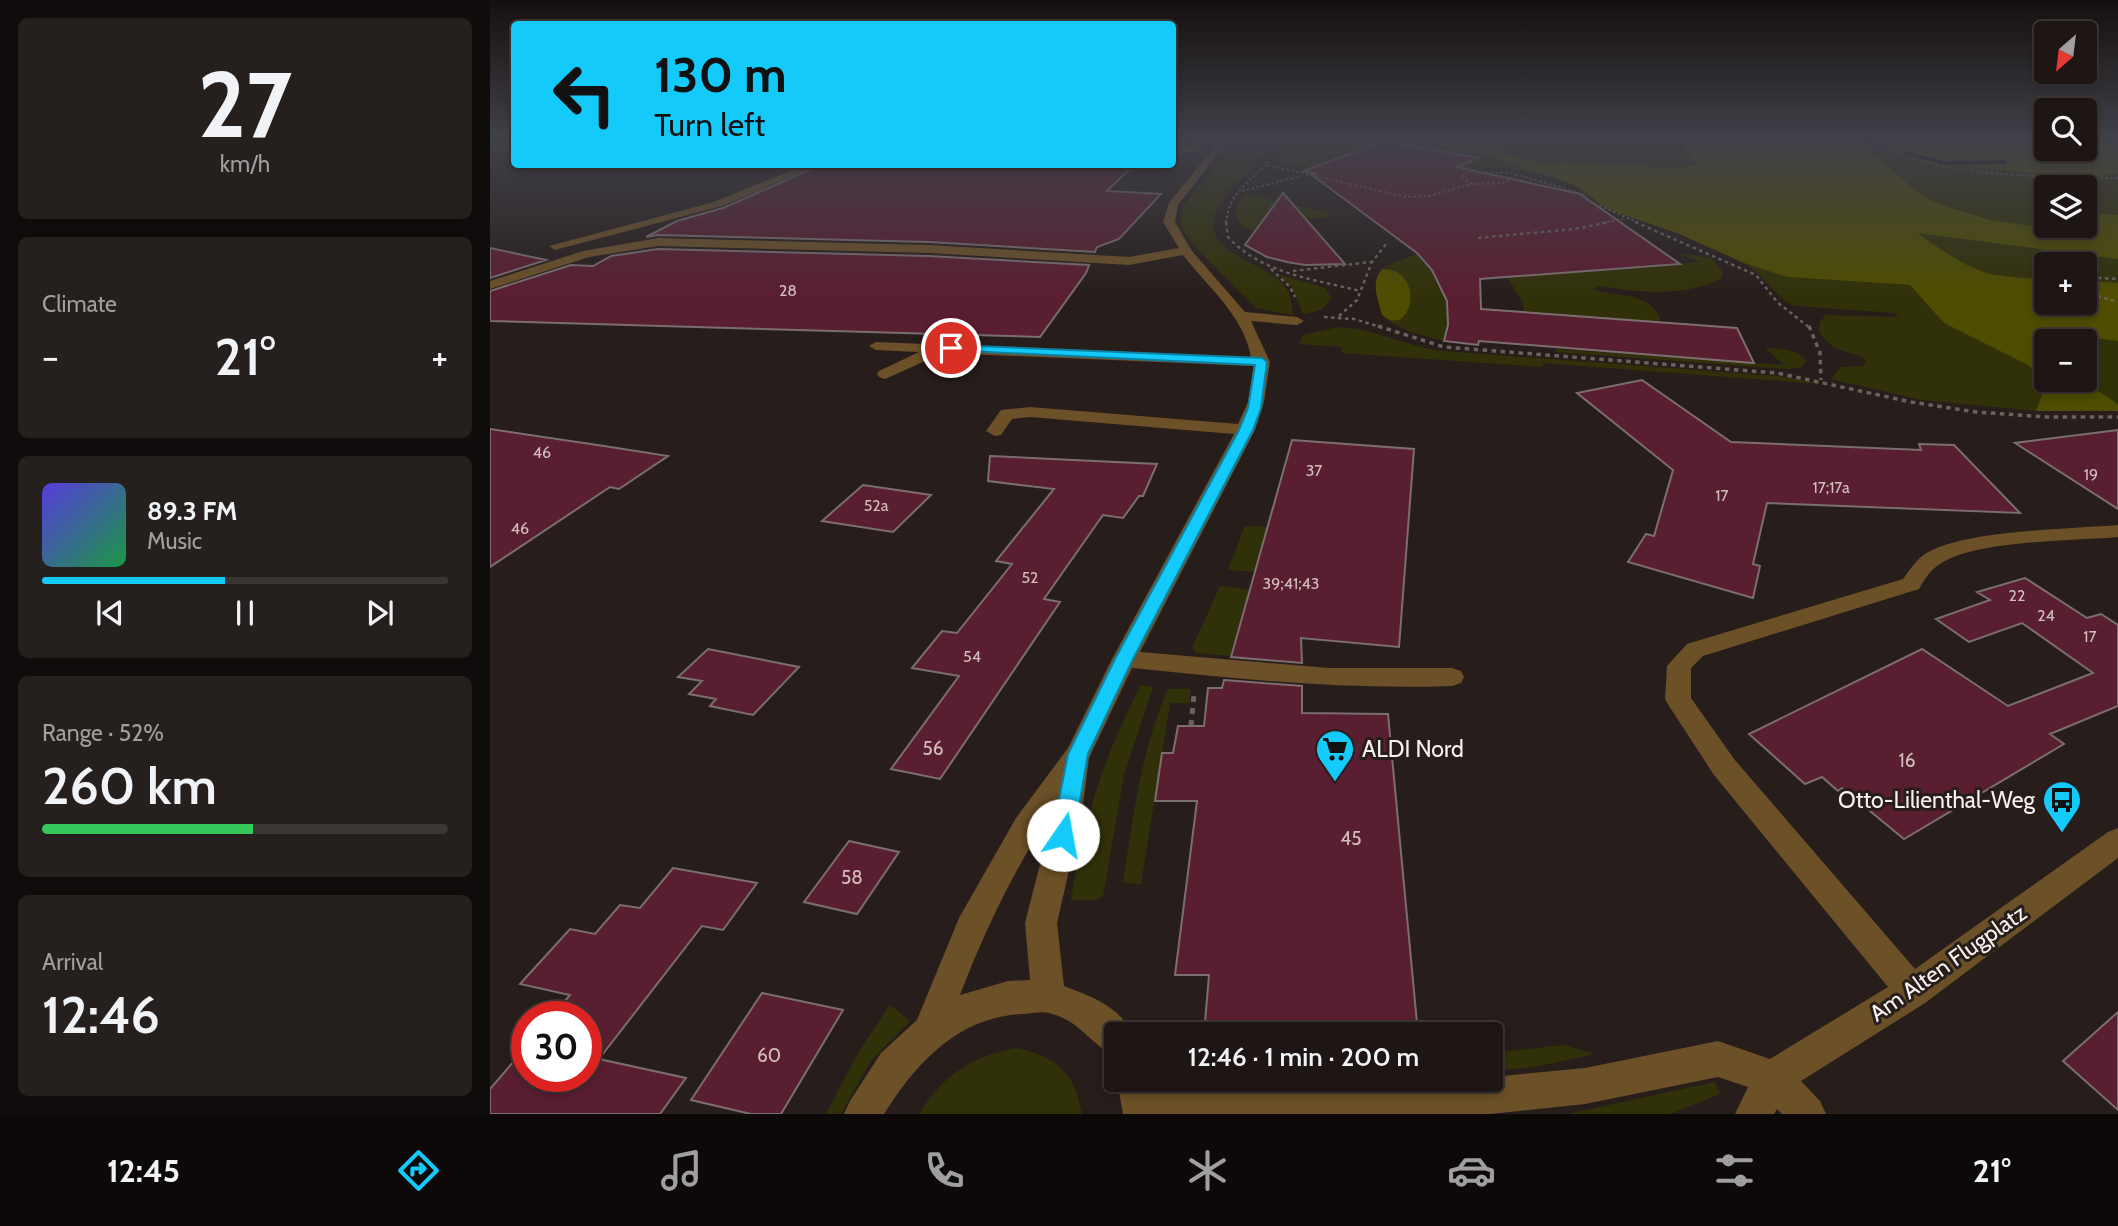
<!DOCTYPE html>
<meta charset="utf-8">
<style>
:root{--surface:#1d1614;--page:#251f1d;--text:#f1f3f6;--muted:#a09fa0;--line:#3b3534;--accent:#13cafb}
body{margin:0;font-family:Cabin,sans-serif;background:var(--page);color:var(--text);height:100vh;display:flex;flex-direction:column;font-size:26px;white-space:nowrap}
*{box-sizing:border-box;margin:0}
p{font-size:23px;color:var(--muted)}
.icon{flex:none;width:38px;height:38px;fill:none;stroke:currentColor;stroke-width:2;stroke-linecap:round;stroke-linejoin:round}
.map{position:relative;flex:1;overflow:hidden}
.side{display:flex;flex-direction:column;gap:18px;padding:18px;background:#100c0b;width:490px}
.side>*{flex:none}
.guide{position:absolute;left:21px;top:21px;width:665px;height:147px;border-radius:7px;box-shadow:0 4px 10px #0003,0 0 0 2px var(--line);background:#13cafb;color:#111;overflow:hidden}
.needle{width:46px;rotate:208deg}
.controls{position:absolute;left:1544px;top:21px;display:grid;gap:14px}
.controls a{display:grid;place-items:center;width:63px;height:63px;border-radius:7px;background:var(--surface);box-shadow:0 4px 10px #0003,0 0 0 2px var(--line);font-size:35px}
.speed{position:absolute;left:21px;top:1001px;display:flex;gap:14px;font-size:35px;font-weight:700;text-align:center}
.speed>*{display:grid;place-content:center;width:91px;height:91px;border-radius:50%;background:var(--surface);box-shadow:0 4px 10px #0003,0 0 0 2px var(--line);line-height:1}
.speed .limit{border:10px solid #d22;background:#fff;color:#111}
.pin{position:absolute;display:grid;place-items:center;width:60px;height:60px;color:#fff;margin:-30px;border:4px solid #fff;border-radius:50%;box-shadow:0 2px 7px #0007}
.me{position:absolute;width:77px;margin:-38px;rotate:12deg;stroke-linejoin:round;filter:drop-shadow(0 0 5px #0008)}
.turn{display:flex;align-items:center;gap:24px;height:147px;padding:0 28px;font-size:32px}
.turn .icon{width:91px;height:91px;stroke-width:2.5}
.turn b{display:block;font-size:49px;line-height:60px}
.big{font-size:52px;font-weight:600;line-height:1.1}
.side .card{flex:1;display:flex;flex-direction:column;justify-content:center;gap:10px;min-width:0;padding:0 24px;border-radius:10px;background:var(--page)}
.side .dial{align-items:center;gap:0}
.dial b{font-size:91px;line-height:1}
.song{display:flex;align-items:center;gap:21px}
.cover{width:84px;height:84px;border-radius:10px;background:linear-gradient(135deg,hsl(250 70% 55%),hsl(140 70% 35%))}
.played{height:7px;border-radius:4px;background:linear-gradient(90deg,var(--accent) 45%,var(--line) 45%)}
.keys{display:flex;justify-content:space-around;direction:ltr}
.heat{display:flex;justify-content:space-between;align-items:center;font-size:38px;direction:ltr}
.charge{height:10px;border-radius:5px;background:linear-gradient(90deg,#34c759 52%,var(--line) 0)}
.trip{position:absolute;left:614px;top:1022px;width:399px;height:70px;border-radius:7px;background:var(--surface);box-shadow:0 4px 10px #0003,0 0 0 2px var(--line);font-weight:600;line-height:70px;text-align:center}
.tabs{display:flex;height:112px;justify-content:space-around;align-items:center;background:#0c0908;color:var(--muted)}
.tabs .icon{width:49px;height:49px}
.tabs .active{color:var(--accent)}
.tabs b{font-size:32px;color:var(--text)}
main{display:flex;flex:1;min-height:0}
.map>svg:first-child{display:block}
</style>
<main>
<section class="side">
<div class="card dial"><b>27</b><p>km/h</p></div>
<div class="card"><p>Climate</p>
<div class="heat"><a>−</a><b class="big">21°</b><a>+</a></div>
</div>
<div class="card">
<div class="song"><i class="cover"></i><div><b>89.3 FM</b><p>Music</p></div></div>
<div class="played"></div>
<div class="keys"><svg class="icon" aria-label="previous" viewBox="0 0 24 24"><path d="M18 5L8 12l10 7zM5 5v14"/></svg><svg class="icon" aria-label="pause" viewBox="0 0 24 24"><path d="M8 5v14M16 5v14"/></svg><svg class="icon" aria-label="next" viewBox="0 0 24 24"><path d="M6 5l10 7-10 7zM19 5v14"/></svg></div>
</div>
<div class="card"><p>Range · 52%</p><b class="big">260 km</b><div class="charge"></div></div>
<div class="card"><p>Arrival</p><b class="big">12:46</b></div>
</section>
<div class="map">
<svg width="1628" height="1114" viewBox="0 0 1628 1114">
<rect width="100%" height="100%" fill="#271e1b"/>
<path fill="#313109" fill-rule="evenodd" d="M817,140H833L875,148L821,168L787,163L782,150L795,143Z
M904,140L996,156L1063,177L1018,169L991,167L982,168L963,177L867,179L987,158Z
M963,140C1117,140 1272,138 1426,140C1494,141 1560,153 1628,145V404L1591,380H1594V341H1579L1581,337L1494,296L1060,163L1053,164ZM1556,187H1594V226H1556ZM1556,264H1594V303H1556Z
M741,149L758,152L769,159C756,178 736,189 727,210C708,255 775,261 793,284C801,294 802,303 803,315L766,308L703,245L693,231L691,217L694,205Z
M755,193L837,213L839,217L792,221L765,232L751,225L746,218L747,206Z
M1188,253L1222,258L1232,271V278C1194,298 1148,292 1107,286L1104,290C1128,297 1163,292 1171,322L1064,315L1038,326L1032,301L1010,266L1031,264L1043,275L1210,262Z
M927,254L939,267L944,266L964,326H958L954,341L920,332L895,319L903,320L912,277L893,267Z
M1254,263L1297,277L1420,285L1454,323L1538,365L1557,382L1546,411L1431,400L1341,379L1351,367L1373,366L1376,361L1370,356L1344,348L1329,333L1330,322L1336,315L1408,317L1405,313L1305,306C1285,298 1274,274 1254,263Z
M788,274L835,288L841,297C836,310 826,312 813,314L802,287Z
M849,327C886,329 918,347 953,351L1288,376L1331,384L1053,363V367L852,353V347L809,344L813,335Z
M1275,348C1289,348 1307,349 1316,361L1312,367L1298,369L1065,352L1066,349L1294,365Z
M755,526L777,527L765,572L738,570Z
M730,586L760,590L740,656L706,653L702,648Z
M651,685L663,687L634,775L613,896L607,900H581C594,819 613,758 651,685Z
M678,689H700V703H680L651,884L633,883C643,818 651,750 678,689Z
M400,1005L420,1021L380,1062L351,1114H336L368,1053Z
M1074,1045L1105,1054L1044,1067L1001,1071V1053Z
M528,1048C569,1059 584,1072 592,1114H429C454,1074 482,1056 528,1048Z
M1224,1082L1230,1094L1180,1114H1078Z"/>
<path fill="#4e4d00" d="M915,140H1037L1017,143L1005,152L1053,164L1073,162L1183,168L1207,165C1202,155 1192,151 1188,140H1368L1420,186L1445,203L1500,220L1549,227L1594,226V213L1628,215V259L1427,233C1451,249 1477,270 1506,275C1523,278 1539,277 1556,281V303H1594V292L1605,291L1598,281L1628,283V341L1582,335L1579,341H1556V380H1591L1628,404V411H1546L1556,382L1538,365L1454,323L1420,285L1297,277L1254,263L1187,233L1117,209L1086,186L1063,177L996,156Z
M1387,140L1556,141V149H1594V142L1628,143V173L1605,177L1568,176L1437,162Z
M892,269C938,269 921,341 892,315C888,299 880,283 892,269Z"/>
<g fill="none" stroke-linecap="round" stroke-linejoin="round">
<path fill="#170017" fill-rule="evenodd" d="M1189,140H1196L1193,143V148L1188,147L1187,142Z
M1369,140H1377L1399,149L1394,150Z
M1414,151L1455,161L1515,160L1518,162L1515,164L1455,165L1412,154Z"/>
</g>
<path fill="#5a1e31" stroke="#7b6e71" stroke-width="2" d="M896,141L988,158L967,167L1090,194L1190,264L990,279L991,309L1247,328L1264,363L989,341L988,345L954,341L958,325L957,301L942,270L927,253L822,175L826,174L813,171Z
M333,164H645L617,191L671,194L629,239L607,247L605,252L439,242L168,235L156,237L187,221L233,208Z
M793,193L855,264L815,265L797,262L777,257L755,245Z
M0,248L56,260L0,278Z
M168,249L439,256L599,265L596,273L550,337L0,321V291L81,265L103,266L121,256Z
M1152,380L1241,442L1431,450L1429,444L1464,445L1530,513L1277,503L1263,564L1270,566L1263,598L1138,562L1156,534L1164,536L1183,470L1087,393Z
M0,429L114,446L178,456L129,489L120,487L0,567Z
M1628,430V509L1525,443Z
M802,440L924,449L909,647L811,638L812,663L741,657Z
M500,456L667,464L653,496H649L633,518L613,515L554,599L570,602L450,779L401,769L469,676L422,668L452,631L467,633L522,564L506,561L564,489L498,481Z
M373,485L441,495L403,532L332,521Z
M1535,578L1597,618L1611,614L1628,625V706L1560,734L1574,744L1414,839L1352,788L1348,791L1332,777L1315,784L1259,734L1432,649L1518,706L1603,673L1532,623L1479,642L1446,619L1500,600L1487,592Z
M218,649L309,667L263,715L220,706L226,699L199,694L212,681L188,677Z
M734,680L812,686V713L898,714L928,1034H714L719,975H685L707,801H665L672,753H683L688,726H714L718,688H732Z
M359,841L409,852L367,914L314,902Z
M183,868L267,883L233,930L212,926L109,1059L196,1078L170,1114H0V1089L37,1046V1076H96V1017H61L80,995L30,984L80,929L105,934L130,905L150,908Z
M272,993L353,1010L291,1114H261L201,1100Z
M1628,1012V1110L1573,1061Z"/>
<g fill="none" stroke-linecap="round" stroke-linejoin="round">
<path stroke="#6a625f" stroke-width="2" stroke-dasharray="2.5 2.5" stroke-linecap="butt" d="M839,140L877,147
M1381,140C1395,146 1410,155 1425,159C1484,177 1567,177 1628,178
M764,151L804,140
M777,165L916,197L939,196L982,184L971,178L976,172L1022,173L1096,195L1094,199L1149,223
M982,184L1015,183L1028,174
M752,191L811,176
M736,223C738,194 759,182 778,163L772,155L754,149
M1112,223L1133,219"/>
<path stroke="#6a625f" stroke-width="2.5" stroke-dasharray="3.5 3.5" stroke-linecap="butt" d="M736,222L738,237C772,274 824,279 870,291
M1145,222L1266,275L1287,302L1320,328
M988,238L1084,229L1120,222
M781,269L800,287L805,297
M803,271L881,262
M1594,277L1628,279
M1594,292L1628,302
M849,316L867,300L882,262L896,244
M834,317L864,319L894,328"/>
<path stroke="#6a625f" stroke-width="3.5" stroke-dasharray="4.5 4.5" stroke-linecap="butt" d="M888,326L954,347L1287,373L1421,402L1486,412L1557,417H1628
M1319,326L1330,353L1331,380"/>
<path stroke="#6a625f" stroke-width="5" stroke-dasharray="6 6" stroke-linecap="butt" d="M701,726L704,694"/>
<path fill="#6c5028" fill-rule="evenodd" d="M705,140H714L708,151L682,154V148L702,147Z
M730,140H739L688,205L685,222L702,251L755,312L807,317L814,321L807,325L761,321L780,362L774,402L765,430L650,652L839,668H962L971,671L974,677L971,683L962,686C854,690 749,679 642,668L599,758L592,813L567,923L574,986C600,996 630,1006 642,1034H626V1056C600,1045 590,1020 559,1013C551,1011 540,1014 532,1014C468,1017 426,1063 394,1114H354L360,1101L391,1053L427,1020L469,918L526,818L578,748L622,659L744,434L540,417L522,419L511,435L505,436L496,431L511,410L540,407L748,424L758,402L763,369V366L453,353L395,379L389,377L387,374L389,371L429,352L386,350L379,346L386,342L761,357C754,316 717,286 693,255L639,265L439,253L168,246L99,257L0,289V281L93,251L168,238L439,245L639,257L689,248L673,222L679,203ZM564,809L535,923L540,980L518,981L470,995C495,930 525,867 564,809Z
M317,164H331L232,206L65,250L59,246L224,202Z
M1628,525V537C1584,541 1484,540 1450,564C1441,569 1434,580 1429,589L1213,656L1201,668V698L1244,759L1425,969L1618,832L1628,828V858L1435,1003L1311,1081L1330,1101L1336,1114H1292L1287,1109L1284,1114H1245L1258,1087L1228,1077L1095,1104L1000,1114H633L627,1080L938,1084L1001,1080V1077L1095,1068L1228,1041L1280,1059L1398,987L1224,775L1179,706L1175,699L1177,666L1197,644L1413,579C1419,571 1426,560 1435,554C1472,530 1581,529 1628,525Z"/>
</g>
<linearGradient id="sky" x2="0" y2="1"><stop stop-color="#15100f"/><stop offset="0.47" stop-color="#41414a"/><stop offset="1" stop-color="#41414a" stop-opacity="0"/></linearGradient>
<rect width="1628" height="296" fill="url(#sky)"/>
<path fill="#13cafb" stroke="#0c83a3" stroke-width="2" d="M461,345L772,358L777,362L771,408L763,430L643,659L598,754L584,835L581,842L573,844L565,842L562,835L578,754L625,659L749,430L758,408L765,365L457,350L456,348Z"/>
<defs>
<symbol id="supermarket-pin" viewBox="-11 -11 22 30"><path d="M0 17L-7.5 6A9.5 9.5 0 1 1 7.5 6Z" fill="#13cafb" stroke="#271e1b"/><path d="M-6-5.5h2.5l.6 2H6L4.5 2H-2.5L-4.4-4H-6ZM-1.5 3.2a1.3 1.3 0 1 0 .1 0ZM3 3.2a1.3 1.3 0 1 0 .1 0Z" fill="#111"/></symbol>
<symbol id="bus-pin" viewBox="-11 -11 22 30"><path d="M0 17L-7.5 6A9.5 9.5 0 1 1 7.5 6Z" fill="#13cafb" stroke="#271e1b"/><path d="M-5-6H5V4H4V6H2V4H-2V6H-4V4H-5ZM-3.5-4V0h7V-4ZM-3.5 1.2v1.5H-2V1.2ZM2 1.2v1.5H3.5V1.2Z" fill="#111"/></symbol>
</defs>
<g fill-rule="evenodd">
<use href="#supermarket-pin" x="823" y="727" width="44" height="60"/>
<use href="#bus-pin" x="1550" y="778" width="44" height="60"/>
</g>
<g text-anchor="middle" dominant-baseline="central" stroke-width="6" stroke-linejoin="round" paint-order="stroke">
<g font-size="16" fill="#d1bdc0">
<text x="298" y="290">28</text>
<text x="52" y="452">46</text>
<text x="824" y="470">37</text>
<text x="1601" y="474">19</text>
<text x="1341" y="487">17;17a</text>
<text x="1232" y="495">17</text>
<text x="386" y="505">52a</text>
<text x="30" y="528">46</text>
<text x="540" y="577">52</text>
<text x="801" y="583">39;41;43</text>
<text x="1527" y="595">22</text>
<text x="1556" y="615">24</text>
<text x="1600" y="636">17</text>
<text x="482" y="656">54</text>
</g>
<g font-size="19" fill="#d1bdc0">
<text x="443" y="748">56</text>
<text x="1417" y="760">16</text>
<text x="861" y="838">45</text>
<text x="362" y="877">58</text>
<text x="279" y="1055">60</text>
</g>
<g font-size="23" fill="#f9f2ef" stroke="#271e1b" text-anchor="start">
<text x="872" y="749">ALDI Nord</text>
<text x="1545" y="800" text-anchor="end">Otto-Lilienthal-Weg</text>
</g>
<g font-size="23" fill="#f9f2ef" stroke="#271e1b">
<text transform="translate(1458 963) rotate(-35)">Am Alten Flugplatz</text>
</g>
</g>
</svg>
<div class="controls">
<a><svg class="needle" viewBox="-14 -14 28 28"><path d="M0-13l5 13h-10z" fill="#e53935"/><path d="M0 13l5-13h-10z" fill="#a09fa0"/></svg></a>
<a><svg class="icon" aria-label="search" viewBox="0 0 24 24"><circle cx="10" cy="10" r="6"/><path d="M15 15l6 6"/></svg></a>
<a><svg class="icon" aria-label="layers" viewBox="0 0 24 24"><path d="M12 4l9 5-9 5-9-5zM3 14l9 5 9-5"/></svg></a>
<a>+</a>
<a>−</a>
</div>
<div class="speed"><div class="limit">30</div></div>
<div class="pin" style="left:461px;top:348px;background:#d93025"><svg class="icon" aria-label="arrive" viewBox="0 0 24 24"><path d="M6 21V4h12l-3 4 3 4H6"/></svg></div>
<svg class="me" style="left:573px;top:835px" viewBox="-20 -20 40 40"><circle r="19" fill="#fff"/><path d="M0-13L10 11 0 6-10 11z" fill="#13cafb"/></svg>
<div class="trip">12:46 · 1 min · 200 m</div>
<div class="guide">
<div class="turn"><svg class="icon" aria-label="left" viewBox="0 0 24 24"><path d="M17 20v-9H6M10 6l-5 5 5 5"/></svg><div><b>130 m</b>Turn left</div></div>
</div>
</div>
</main>
<nav class="tabs">
<b>12:45</b>
<svg class="icon active" aria-label="directions" viewBox="0 0 24 24"><path d="M12 3l9 9-9 9-9-9zM9 14v-3h6M13 9l2 2-2 2"/></svg>
<svg class="icon" aria-label="music" viewBox="0 0 24 24"><path d="M9 18V5l10-2v13"/><circle cx="6" cy="18" r="3"/><circle cx="16" cy="16" r="3"/></svg>
<svg class="icon" aria-label="phone" viewBox="0 0 24 24"><path d="M5 4h4l2 5-3 2q2 4 5 5l2-3 5 2v4C11 20 4 13 5 4z"/></svg>
<svg class="icon" aria-label="climate" viewBox="0 0 24 24"><path d="M12 3v18M4 7l16 10M4 17L20 7"/></svg>
<svg class="icon" aria-label="car" viewBox="0 0 24 24"><path d="M5 17H2v-5l4-1 3-4h7l3 4 3 1v5h-3M9 17h6M6 11h13"/><circle cx="7" cy="17" r="2"/><circle cx="17" cy="17" r="2"/></svg>
<svg class="icon" aria-label="filters" viewBox="0 0 24 24"><path d="M4 7h16M4 17h16"/><circle cx="9" cy="7" r="2"/><circle cx="15" cy="17" r="2"/></svg>
<b>21°</b>
</nav>
